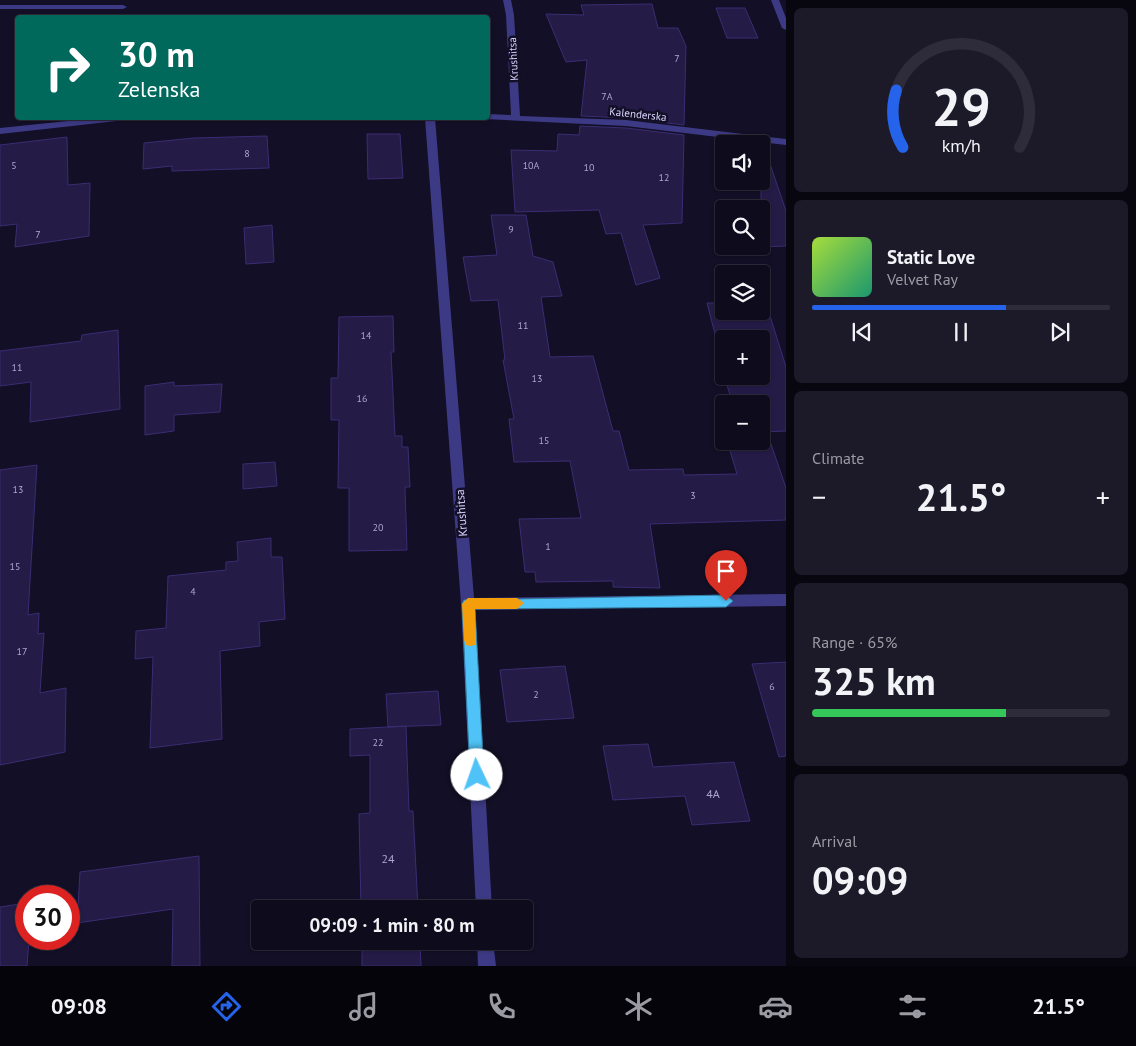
<!DOCTYPE html>
<meta charset="utf-8">
<style>
:root{--surface:#0e0b1c;--page:#1c1929;--text:#f1f3f6;--muted:#9b9ba3;--line:#2e2b3b;--accent:#2563eb}
body{margin:0;font-family:"PT Sans",sans-serif;background:var(--page);color:var(--text);height:100vh;display:flex;flex-direction:column;font-size:19px;white-space:nowrap}
*{box-sizing:border-box;margin:0}
p{font-size:16px;color:var(--muted)}
.icon{flex:none;width:28px;height:28px;fill:none;stroke:currentColor;stroke-width:2;stroke-linecap:round;stroke-linejoin:round}
.map{position:relative;flex:1;overflow:hidden}
.side{display:flex;flex-direction:column;gap:8px;padding:8px;background:#08060f;width:350px}
.side>*{flex:none}
.hud{position:absolute;left:15px;top:15px;width:475px;height:105px;border-radius:5px;box-shadow:0 1px 4px #0004,0 0 0 1px var(--line);background:#00695c;color:#fff;overflow:hidden}
.fabs{position:absolute;left:715px;top:135px;display:grid;gap:10px}
.fabs a{display:grid;place-items:center;width:55px;height:55px;border-radius:5px;background:var(--surface);box-shadow:0 1px 4px #0004,0 0 0 1px var(--line);font-size:25px}
.speed{position:absolute;left:15px;top:885px;display:flex;gap:10px;font-size:25px;font-weight:700;text-align:center}
.speed>*{display:grid;place-content:center;width:65px;height:65px;border-radius:50%;background:var(--surface);box-shadow:0 1px 4px #0004,0 0 0 1px var(--line);line-height:1}
.speed .limit{border:8px solid #d22;background:#fff;color:#111}
.pin{position:absolute;display:grid;place-items:center;width:42px;height:42px;color:#fff;margin:-51px -21px;border-radius:50% 50% 50% 0;rotate:-45deg;box-shadow:0 0 5px #0007}
.pin .icon{rotate:45deg}
.me{position:absolute;width:55px;margin:-28px;rotate:357deg;stroke-linejoin:round;filter:drop-shadow(0 0 4px #0008)}
.turn{display:flex;align-items:center;gap:18px;height:105px;padding:0 20px;font-size:22px}
.turn .icon{width:65px;height:65px;stroke-width:2.5}
.turn b{display:block;font-size:35px;line-height:42px}
.big{font-size:38px;font-weight:600;line-height:1.1}
.side .widget{flex:1;display:flex;flex-direction:column;justify-content:center;gap:8px;min-width:0;padding:0 18px;border-radius:8px;background:var(--page)}
.side .dial{align-items:center;gap:0}
.dial svg{height:130px;overflow:visible;fill:none;stroke:var(--line);stroke-width:7;stroke-linecap:round;text-anchor:middle}
.dial text{fill:var(--text);stroke:none}
.song{display:flex;align-items:center;gap:15px}
.cover{width:60px;height:60px;border-radius:8px;background:linear-gradient(135deg,hsl(80 70% 55%),hsl(160 70% 35%))}
.played{height:5px;border-radius:2px;background:linear-gradient(90deg,var(--accent) 65%,var(--line) 65%)}
.keys{display:flex;justify-content:space-around;direction:ltr}
.heat{display:flex;justify-content:space-between;align-items:center;font-size:28px;direction:ltr}
.charge{height:8px;border-radius:4px;background:linear-gradient(90deg,#34c759 65%,var(--line) 0)}
.trip{position:absolute;left:251px;top:900px;width:282px;height:50px;border-radius:5px;background:var(--surface);box-shadow:0 1px 4px #0004,0 0 0 1px var(--line);font-weight:600;line-height:50px;text-align:center}
.tabs{display:flex;height:80px;justify-content:space-around;align-items:center;background:#06040b;color:var(--muted)}
.tabs .icon{width:35px;height:35px}
.tabs .current{color:var(--accent)}
.tabs b{font-size:22px;color:var(--text)}
main{display:flex;flex:1;min-height:0}
.map>svg:first-child{display:block}
</style>
<main>
<div class="map">
<svg width="786" height="966" viewBox="0 0 786 966">
<rect width="100%" height="100%" fill="#130f26"/>
<path fill="#241b47" stroke="#3b2d73" d="M652,4L658,28H678L686,46L684,125L626,118L581,116L587,60L566,62L546,14L584,15L581,5Z
M716,8H745L758,38H727Z
M580,126L626,128L684,135L682,223L643,225L660,278L636,285L621,233L606,234L599,210L515,212L511,150L557,151L558,134L579,135Z
M367,134H400L403,178L368,179Z
M267,136L269,168L172,171V166L143,169L144,143L194,138Z
M67,137L68,185L90,183L89,236L15,247L17,224L0,226V145Z
M761,152H766L786,211V246L761,247Z
M491,215H526L533,256L553,262L562,296L541,297L550,357L593,356L613,431H619L629,470L683,469L684,475L737,474L727,441H770L786,488V520L650,524L660,588L613,587V581L536,582L535,572H525L519,519L581,518L570,461L514,462L509,419H514L503,360H505L498,300L471,301L463,257L497,255Z
M272,225L274,262L246,264L244,228Z
M707,303H724V311H761V303H766L786,367V431L761,432V404H733L724,376H761V339H724V369Z
M393,316L394,352H391L395,436H402V447H408L410,487H405L407,550L349,551V488H338L339,420H331V378H338L339,317Z
M118,330L120,409L30,422L31,382L0,386V351L81,341L82,335Z
M174,382V386L222,384L220,412L174,415V431L145,435V386Z
M275,462L277,486L243,489V464Z
M37,465L28,615L39,613L38,634L44,633L40,693L66,688L65,752L0,765V470Z
M271,538V557H282L285,619L259,622L260,646L220,651L222,739L150,748L153,657L135,659L136,631L166,628L168,576L226,570V562L238,561L237,542Z
M786,662V756L779,757L752,664Z
M565,666L574,718L507,722L500,670Z
M438,691L441,725L388,727L386,694Z
M406,726L409,811H413L418,909H361L359,814L370,813V755L350,756V729Z
M648,744L653,767L734,762L750,821L692,825L685,796L613,800L603,746Z
M199,856L200,966H172L173,909L77,923L80,872Z
M26,903V939H29L27,966H0V907Z
M362,941H420L421,966H362Z"/>
<g fill="none" stroke-linecap="round" stroke-linejoin="round">
<path fill="#3d3a85" fill-rule="evenodd" d="M0,5H123L127,7L123,9H0Z"/>
<path fill="#3d3a85" fill-rule="evenodd" d="M503,0H511L514,15L520,116L626,120L786,139V145L626,126L485,119L484,118H488V114L511,115L506,15Z
M771,0H779L786,18V30L782,28Z
M97,118H122L117,121L0,134V128Z
M425,118H435L474,598L786,594V606L475,610L492,909H476L461,604Z
M477,941H493L496,966H478Z"/>
</g>
<path fill="#4fc3f7" stroke="#337fa1" d="M726,595L733,601L726,607L475,609L484,775L482,780L477,782L472,780L470,775L462,604L464,600Z"/>
<path fill="#f59e0b" d="M468,598H517L524,603L517,609H475L476,640L475,645L470,646L466,645L464,640L462,604Z"/>
<g text-anchor="middle" dominant-baseline="central" stroke-width="5" stroke-linejoin="round" paint-order="stroke">
<g font-size="10" fill="#aca6d1">
<text x="677" y="58">7</text>
<text x="607" y="96">7А</text>
<text x="247" y="153">8</text>
<text x="14" y="165">5</text>
<text x="531" y="165">10А</text>
<text x="589" y="167">10</text>
<text x="664" y="177">12</text>
<text x="511" y="229">9</text>
<text x="38" y="234">7</text>
<text x="523" y="325">11</text>
<text x="366" y="335">14</text>
<text x="17" y="367">11</text>
<text x="537" y="378">13</text>
<text x="362" y="398">16</text>
<text x="544" y="440">15</text>
<text x="18" y="489">13</text>
<text x="693" y="495">3</text>
<text x="378" y="527">20</text>
<text x="548" y="546">1</text>
<text x="15" y="566">15</text>
<text x="193" y="591">4</text>
<text x="22" y="651">17</text>
<text x="772" y="686">6</text>
<text x="536" y="694">2</text>
<text x="378" y="742">22</text>
</g>
<g font-size="11" fill="#d9d4ff" stroke="#130f26">
<text transform="translate(513 59) rotate(-93)">Krushitsa</text>
<text transform="translate(638 114) rotate(6)">Kalenderska</text>
</g>
<g font-size="12" fill="#d9d4ff" stroke="#130f26">
<text transform="translate(461 513) rotate(-94)">Krushitsa</text>
</g>
<g font-size="12" fill="#aca6d1">
<text x="713" y="793">4А</text>
<text x="388" y="858">24</text>
</g>
</g>
</svg>
<div class="fabs">
<a><svg class="icon" aria-label="sound" viewBox="0 0 24 24"><path d="M4 9h4l5-4v14l-5-4H4zM17 9q2 3 0 6"/></svg></a>
<a><svg class="icon" aria-label="search" viewBox="0 0 24 24"><circle cx="10" cy="10" r="6"/><path d="M15 15l6 6"/></svg></a>
<a><svg class="icon" aria-label="layers" viewBox="0 0 24 24"><path d="M12 4l9 5-9 5-9-5zM3 14l9 5 9-5"/></svg></a>
<a>+</a>
<a>−</a>
</div>
<div class="speed"><div class="limit">30</div></div>
<div class="pin" style="left:726px;top:601px;background:#d93025"><svg class="icon" aria-label="arrive" viewBox="0 0 24 24"><path d="M6 21V4h12l-3 4 3 4H6"/></svg></div>
<svg class="me" style="left:477px;top:775px" viewBox="-20 -20 40 40"><circle r="19" fill="#fff"/><path d="M0-13L10 11 0 6-10 11z" fill="#4fc3f7"/></svg>
<div class="trip">09:09 · 1 min · 80 m</div>
<div class="hud">
<div class="turn"><svg class="icon" aria-label="right" viewBox="0 0 24 24"><path d="M7 20v-9h11M14 6l5 5-5 5"/></svg><div><b>30 m</b>Zelenska</div></div>
</div>
</div>
<section class="side">
<div class="widget dial"><svg viewBox="0 0 100 80">
<path d="M14 69A42 42 0 1 1 86 69"/>
<path d="M14 69A42 42 0 0 1 10 34" stroke="#2563eb"/>
<text x="50" y="56" font-size="32" font-weight="700">29</text>
<text x="50" y="72" font-size="11">km/h</text>
</svg></div>
<div class="widget">
<div class="song"><i class="cover"></i><div><b>Static Love</b><p>Velvet Ray</p></div></div>
<div class="played"></div>
<div class="keys"><svg class="icon" aria-label="previous" viewBox="0 0 24 24"><path d="M18 5L8 12l10 7zM5 5v14"/></svg><svg class="icon" aria-label="pause" viewBox="0 0 24 24"><path d="M8 5v14M16 5v14"/></svg><svg class="icon" aria-label="next" viewBox="0 0 24 24"><path d="M6 5l10 7-10 7zM19 5v14"/></svg></div>
</div>
<div class="widget"><p>Climate</p>
<div class="heat"><a>−</a><b class="big">21.5°</b><a>+</a></div>
</div>
<div class="widget"><p>Range · 65%</p><b class="big">325 km</b><div class="charge"></div></div>
<div class="widget"><p>Arrival</p><b class="big">09:09</b></div>
</section>
</main>
<nav class="tabs">
<b>09:08</b>
<svg class="icon current" aria-label="directions" viewBox="0 0 24 24"><path d="M12 3l9 9-9 9-9-9zM9 14v-3h6M13 9l2 2-2 2"/></svg>
<svg class="icon" aria-label="music" viewBox="0 0 24 24"><path d="M9 18V5l10-2v13"/><circle cx="6" cy="18" r="3"/><circle cx="16" cy="16" r="3"/></svg>
<svg class="icon" aria-label="phone" viewBox="0 0 24 24"><path d="M5 4h4l2 5-3 2q2 4 5 5l2-3 5 2v4C11 20 4 13 5 4z"/></svg>
<svg class="icon" aria-label="climate" viewBox="0 0 24 24"><path d="M12 3v18M4 7l16 10M4 17L20 7"/></svg>
<svg class="icon" aria-label="car" viewBox="0 0 24 24"><path d="M5 17H2v-5l4-1 3-4h7l3 4 3 1v5h-3M9 17h6M6 11h13"/><circle cx="7" cy="17" r="2"/><circle cx="17" cy="17" r="2"/></svg>
<svg class="icon" aria-label="filters" viewBox="0 0 24 24"><path d="M4 7h16M4 17h16"/><circle cx="9" cy="7" r="2"/><circle cx="15" cy="17" r="2"/></svg>
<b>21.5°</b>
</nav>
